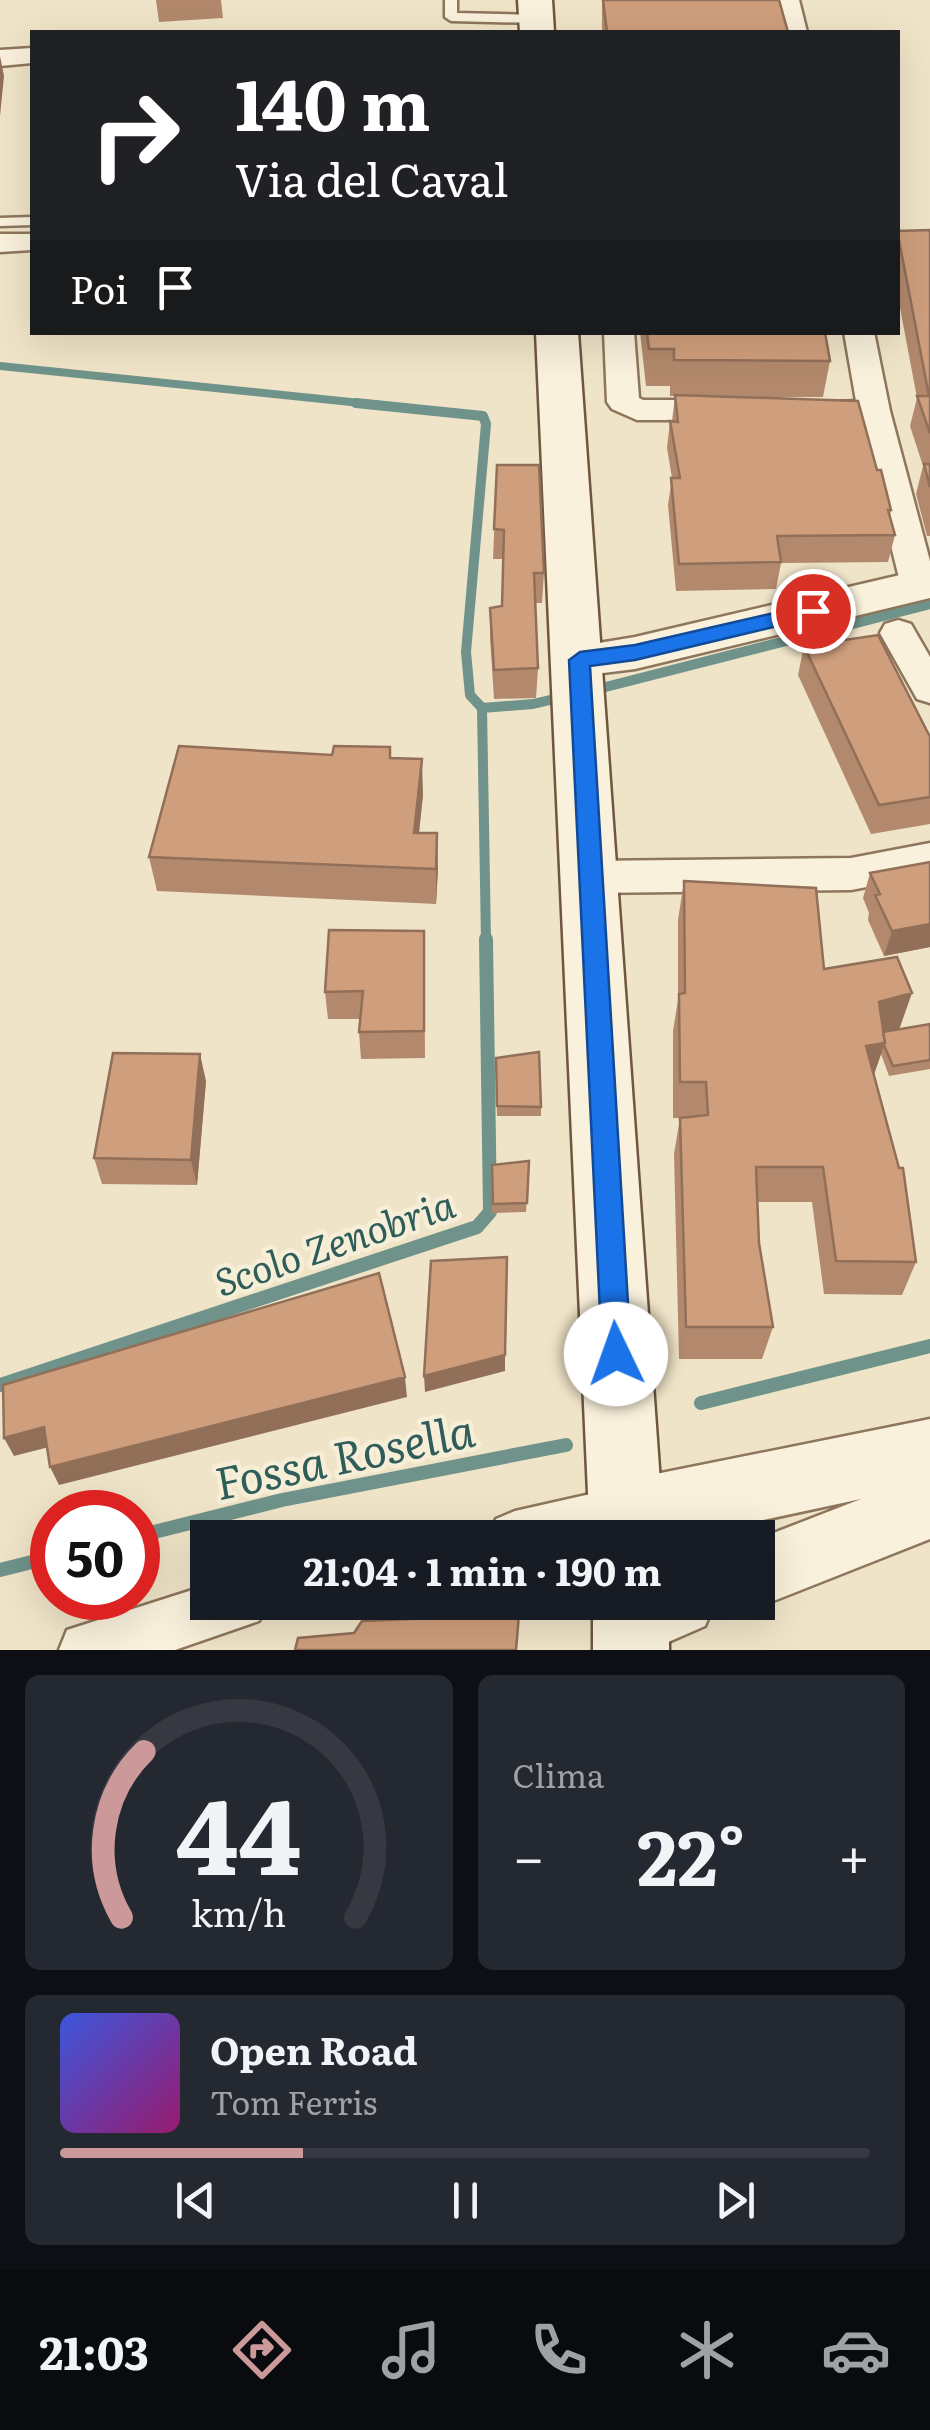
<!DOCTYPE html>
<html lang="it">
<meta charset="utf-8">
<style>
:root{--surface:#171b24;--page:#242831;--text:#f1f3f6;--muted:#9ea1a6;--line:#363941;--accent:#cc999b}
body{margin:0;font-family:Literata,serif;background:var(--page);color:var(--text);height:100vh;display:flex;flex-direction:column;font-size:38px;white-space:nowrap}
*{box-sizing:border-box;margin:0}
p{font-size:32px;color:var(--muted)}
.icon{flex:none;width:55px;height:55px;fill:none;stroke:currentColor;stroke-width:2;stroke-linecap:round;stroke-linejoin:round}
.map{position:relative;height:1650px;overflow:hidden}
.details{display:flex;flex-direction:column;gap:25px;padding:25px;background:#0d0f14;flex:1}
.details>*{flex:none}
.guide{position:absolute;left:30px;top:30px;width:870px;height:305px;border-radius:0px;box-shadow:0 10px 40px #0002;background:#202124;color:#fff;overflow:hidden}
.speed{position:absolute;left:30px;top:1490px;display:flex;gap:20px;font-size:50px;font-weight:700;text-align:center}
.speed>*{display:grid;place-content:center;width:130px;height:130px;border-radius:50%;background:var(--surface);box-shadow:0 10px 40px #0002;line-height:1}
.speed .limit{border:15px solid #d22;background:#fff;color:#111}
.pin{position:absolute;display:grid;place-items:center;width:85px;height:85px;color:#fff;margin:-42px;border:5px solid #fff;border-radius:50%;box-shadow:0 2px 10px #0007}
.me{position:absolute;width:110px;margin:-55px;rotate:357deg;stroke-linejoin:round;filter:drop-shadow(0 0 8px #0008)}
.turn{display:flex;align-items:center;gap:35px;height:210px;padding:0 40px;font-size:45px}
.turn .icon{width:130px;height:130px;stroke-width:2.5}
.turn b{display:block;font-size:70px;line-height:85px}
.then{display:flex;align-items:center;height:95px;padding:0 40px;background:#0003;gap:20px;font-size:38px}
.big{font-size:75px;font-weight:700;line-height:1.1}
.details .card{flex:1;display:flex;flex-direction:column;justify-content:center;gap:15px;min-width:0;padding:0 35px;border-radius:15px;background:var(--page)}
.details .dial{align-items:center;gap:0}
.dial svg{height:260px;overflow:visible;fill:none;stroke:var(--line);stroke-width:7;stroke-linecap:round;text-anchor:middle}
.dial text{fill:var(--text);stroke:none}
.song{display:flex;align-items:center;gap:30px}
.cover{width:120px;height:120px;border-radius:15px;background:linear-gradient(135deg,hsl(230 70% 55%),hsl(320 70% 35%))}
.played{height:10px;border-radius:5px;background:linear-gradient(90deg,var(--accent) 30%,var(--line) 30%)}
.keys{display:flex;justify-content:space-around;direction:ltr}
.heat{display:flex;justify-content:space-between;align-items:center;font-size:55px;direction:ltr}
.details .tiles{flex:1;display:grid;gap:25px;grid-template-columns:1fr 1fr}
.card:last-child{grid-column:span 2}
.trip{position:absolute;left:190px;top:1520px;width:585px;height:100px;border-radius:0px;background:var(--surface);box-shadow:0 10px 40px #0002;font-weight:700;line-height:100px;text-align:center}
.tabs{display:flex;height:160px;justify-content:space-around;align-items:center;background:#090b0e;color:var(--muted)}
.tabs .icon{width:70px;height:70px}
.tabs .selected{color:var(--accent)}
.tabs b{font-size:45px;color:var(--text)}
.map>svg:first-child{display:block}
</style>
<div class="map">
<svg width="930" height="1650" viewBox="0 0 930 1650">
<rect width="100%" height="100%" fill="#f0e4c8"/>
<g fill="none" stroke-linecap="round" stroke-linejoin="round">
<path stroke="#6f938a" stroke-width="8" d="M0,366L380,405"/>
<path stroke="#6f938a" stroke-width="10" d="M356,403L483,416L486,424L466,652L470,695L482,708L533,704L567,696
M590,691L930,604
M482,708L486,941"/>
<path stroke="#6f938a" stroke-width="14" d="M0,1385L477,1227L490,1212L486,939
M701,1403L930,1346
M138,1536L282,1500L566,1445
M0,1570L52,1557"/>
<defs>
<path id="service" d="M445,0H457V13L536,15L542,19L536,23L451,21L445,17Z
M32,217V225L0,226V218Z"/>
<path id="minor" d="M775,0H799L807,32H783Z
M32,48V63L0,66V50Z
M0,234H32V250L0,252Z
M604,332H634L639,398L643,400H730L741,403L746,410L741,417L730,420H637L612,409L607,402Z
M844,332H874L890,411L930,561V595L919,598L906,594L901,586L860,421L797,418L792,411L797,404L856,401Z
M898,620L911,624L930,657V703L917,699L880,633L885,624Z
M930,843V875L851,890L589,893L575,888L568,877L575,866L589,861L851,858Z
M626,1486L645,1494L653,1513L645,1532L631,1538H488L496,1519L515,1511Z
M208,1585V1602H267L259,1621L175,1650H59L67,1630Z"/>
<path id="tertiary" d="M930,568V598L635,669L579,676L563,671L556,660L563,649L635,637Z
M930,1419V1539L758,1607L747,1602H758V1539L861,1499L680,1538H605L593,1513L602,1489L626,1480Z
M606,1602H715L705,1626L650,1650L607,1648L597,1623Z"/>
<path id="secondary" d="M518,0H552L554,32H520Z
M536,332H578L664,1538H590Z
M593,1602H669V1650H593Z"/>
</defs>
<use href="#service" stroke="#8d765c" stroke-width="5"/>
<use href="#minor" stroke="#8d765c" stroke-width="5"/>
<use href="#tertiary" stroke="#8d765c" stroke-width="5"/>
<use href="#secondary" stroke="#6f573f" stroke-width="5"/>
<use href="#service" fill="#faf1dc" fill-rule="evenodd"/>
<use href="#minor" fill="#faf1dc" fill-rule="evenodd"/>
<use href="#tertiary" fill="#faf1dc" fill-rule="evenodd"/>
<use href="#secondary" fill="#faf1dc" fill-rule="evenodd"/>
</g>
<path fill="#b2896c" d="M156,0H221L223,18L159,22Z
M602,0L788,32H602Z
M930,230V536H927L916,494L923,466L910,426L917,398L898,297V231Z
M640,332H825L830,361L823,397H740L877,470L891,510L890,516L895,535L888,562L781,563L776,589L676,591L668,505L672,478L667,448L670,421H672L675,396H670V386H646Z
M497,465L544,573L542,603H535L538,668L536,698L494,699L490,637V608L502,606L503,559H493Z
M804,646L930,737V824L871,834L798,675Z
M390,758L423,795L419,833L438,868L436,904L157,891L149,857Z
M930,862V947L884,956L868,920L869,913L863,898L870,873Z
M684,881L824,969L900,1029L930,1024V1069L889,1076L881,1054L874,1075L916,1262L902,1295L824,1294L812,1202H758L759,1243L773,1327L762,1359H679L674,1154L680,1118H682H673V1031L678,1000V920Z
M424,931L425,1058L361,1059L359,1032L360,1019H328L325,992Z
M496,1058L541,1107V1116H497Z
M206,1081L197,1185L102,1184L94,1158Z
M529,1161L526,1212L492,1213V1165Z"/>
<path fill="#916f58" d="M0,56L4,76L0,116Z
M422,759L423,795L415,868L414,833Z
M437,833L438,868L436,904V869Z
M930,924V947L884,956L892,931Z
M912,993L899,1030L879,1032V1002Z
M885,1043L872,1079L866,1046Z
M200,1054L206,1081L197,1185L191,1160Z
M505,1355V1371L425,1392L424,1376Z
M405,1377L407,1397L59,1485L50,1467Z
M44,1427L53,1446L14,1456L4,1438Z"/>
<path fill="#cf9f7d" stroke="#916f58" stroke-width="2.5" d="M603,0H779L788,32H607Z
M930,230V433L917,396H929L898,235V231Z
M647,332H825L830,361L674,360V349H649Z
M675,395L858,401L877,470H881L891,510H888L895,535L777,536L781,562L679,564L671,478H680L670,421L678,422Z
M924,464H930V487Z
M497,465H539L544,573H534L538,668L494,670L490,608L502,606L504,530L494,529Z
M878,635L930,737V797L879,805L804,646Z
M179,746L332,755L334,746L390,747V758L422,759L414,833H437L436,869L149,857Z
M930,862V924L892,931L875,895L880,894L870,873Z
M684,881L816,888L824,969L897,957L912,993L879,1002L885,1043L866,1046L899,1168H903L916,1262L836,1261L823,1167H756L759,1243L773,1327H686L680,1118L708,1115L706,1082H680L679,994L685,993Z
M329,930L424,931V1031L359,1032L363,991L325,992Z
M930,1024V1060L893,1066L883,1043H885L883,1032Z
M539,1052L541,1107L497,1106L496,1058Z
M113,1053L200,1054L191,1160L94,1158Z
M529,1161L527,1203L493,1204L492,1165Z
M507,1257L505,1355L424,1376L431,1261Z
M379,1273L405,1377L50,1467L44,1427L4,1438L3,1385Z
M437,1602H520L516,1650H295L298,1638L354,1633L362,1621L434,1618Z"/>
<path fill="#1a73e8" stroke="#114b97" stroke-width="2.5" d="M813,604L820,606V616L635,660L590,666L631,1354L627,1364L616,1368L606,1364L602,1354L569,660L580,652L635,645Z"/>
<g text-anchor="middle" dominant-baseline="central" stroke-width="9" stroke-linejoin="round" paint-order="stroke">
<g font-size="38" font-style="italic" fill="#2f5d5a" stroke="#f7eed8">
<text transform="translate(334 1241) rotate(-19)">Scolo Zenobria</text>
</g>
<g font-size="45" font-style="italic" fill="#2f5d5a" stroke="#f7eed8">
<text transform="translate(344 1454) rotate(-12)">Fossa Rosella</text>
</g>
</g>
</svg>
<div class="speed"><div class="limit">50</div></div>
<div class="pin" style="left:813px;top:611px;background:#d93025"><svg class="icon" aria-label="arrive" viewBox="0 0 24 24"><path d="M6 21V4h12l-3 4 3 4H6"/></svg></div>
<svg class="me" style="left:616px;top:1354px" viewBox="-20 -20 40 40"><circle r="19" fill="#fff"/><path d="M0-13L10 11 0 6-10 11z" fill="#1a73e8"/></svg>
<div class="trip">21:04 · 1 min · 190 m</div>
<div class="guide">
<div class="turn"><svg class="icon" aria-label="right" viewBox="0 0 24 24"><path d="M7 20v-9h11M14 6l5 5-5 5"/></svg><div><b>140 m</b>Via del Caval</div></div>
<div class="then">Poi<svg class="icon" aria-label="arrive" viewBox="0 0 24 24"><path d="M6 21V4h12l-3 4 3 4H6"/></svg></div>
</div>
</div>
<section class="details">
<div class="tiles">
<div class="card dial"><svg viewBox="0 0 100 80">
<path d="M14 69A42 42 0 1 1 86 69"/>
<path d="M14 69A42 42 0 0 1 21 18" stroke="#cc999b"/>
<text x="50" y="56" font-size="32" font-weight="700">44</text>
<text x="50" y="72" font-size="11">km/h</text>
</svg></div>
<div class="card"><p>Clima</p>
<div class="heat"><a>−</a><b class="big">22°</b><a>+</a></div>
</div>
<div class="card">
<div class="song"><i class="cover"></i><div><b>Open Road</b><p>Tom Ferris</p></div></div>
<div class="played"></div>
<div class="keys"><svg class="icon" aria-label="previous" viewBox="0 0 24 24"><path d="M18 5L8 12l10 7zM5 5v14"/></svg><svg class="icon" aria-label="pause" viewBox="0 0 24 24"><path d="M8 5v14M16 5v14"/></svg><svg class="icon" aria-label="next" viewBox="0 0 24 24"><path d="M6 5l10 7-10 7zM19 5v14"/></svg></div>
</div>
</div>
</section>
<nav class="tabs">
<b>21:03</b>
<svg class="icon selected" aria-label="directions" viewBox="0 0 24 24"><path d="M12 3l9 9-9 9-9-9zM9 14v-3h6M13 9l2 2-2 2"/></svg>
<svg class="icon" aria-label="music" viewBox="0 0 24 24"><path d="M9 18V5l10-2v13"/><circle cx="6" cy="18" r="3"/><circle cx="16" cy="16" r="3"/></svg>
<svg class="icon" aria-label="phone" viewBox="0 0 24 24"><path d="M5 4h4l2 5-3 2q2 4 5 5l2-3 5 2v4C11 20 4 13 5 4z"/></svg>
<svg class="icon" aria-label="climate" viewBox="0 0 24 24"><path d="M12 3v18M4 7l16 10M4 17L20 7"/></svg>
<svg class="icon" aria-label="car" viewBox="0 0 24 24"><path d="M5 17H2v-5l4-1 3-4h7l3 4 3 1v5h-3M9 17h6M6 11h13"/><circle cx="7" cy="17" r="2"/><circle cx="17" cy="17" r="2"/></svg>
</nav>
